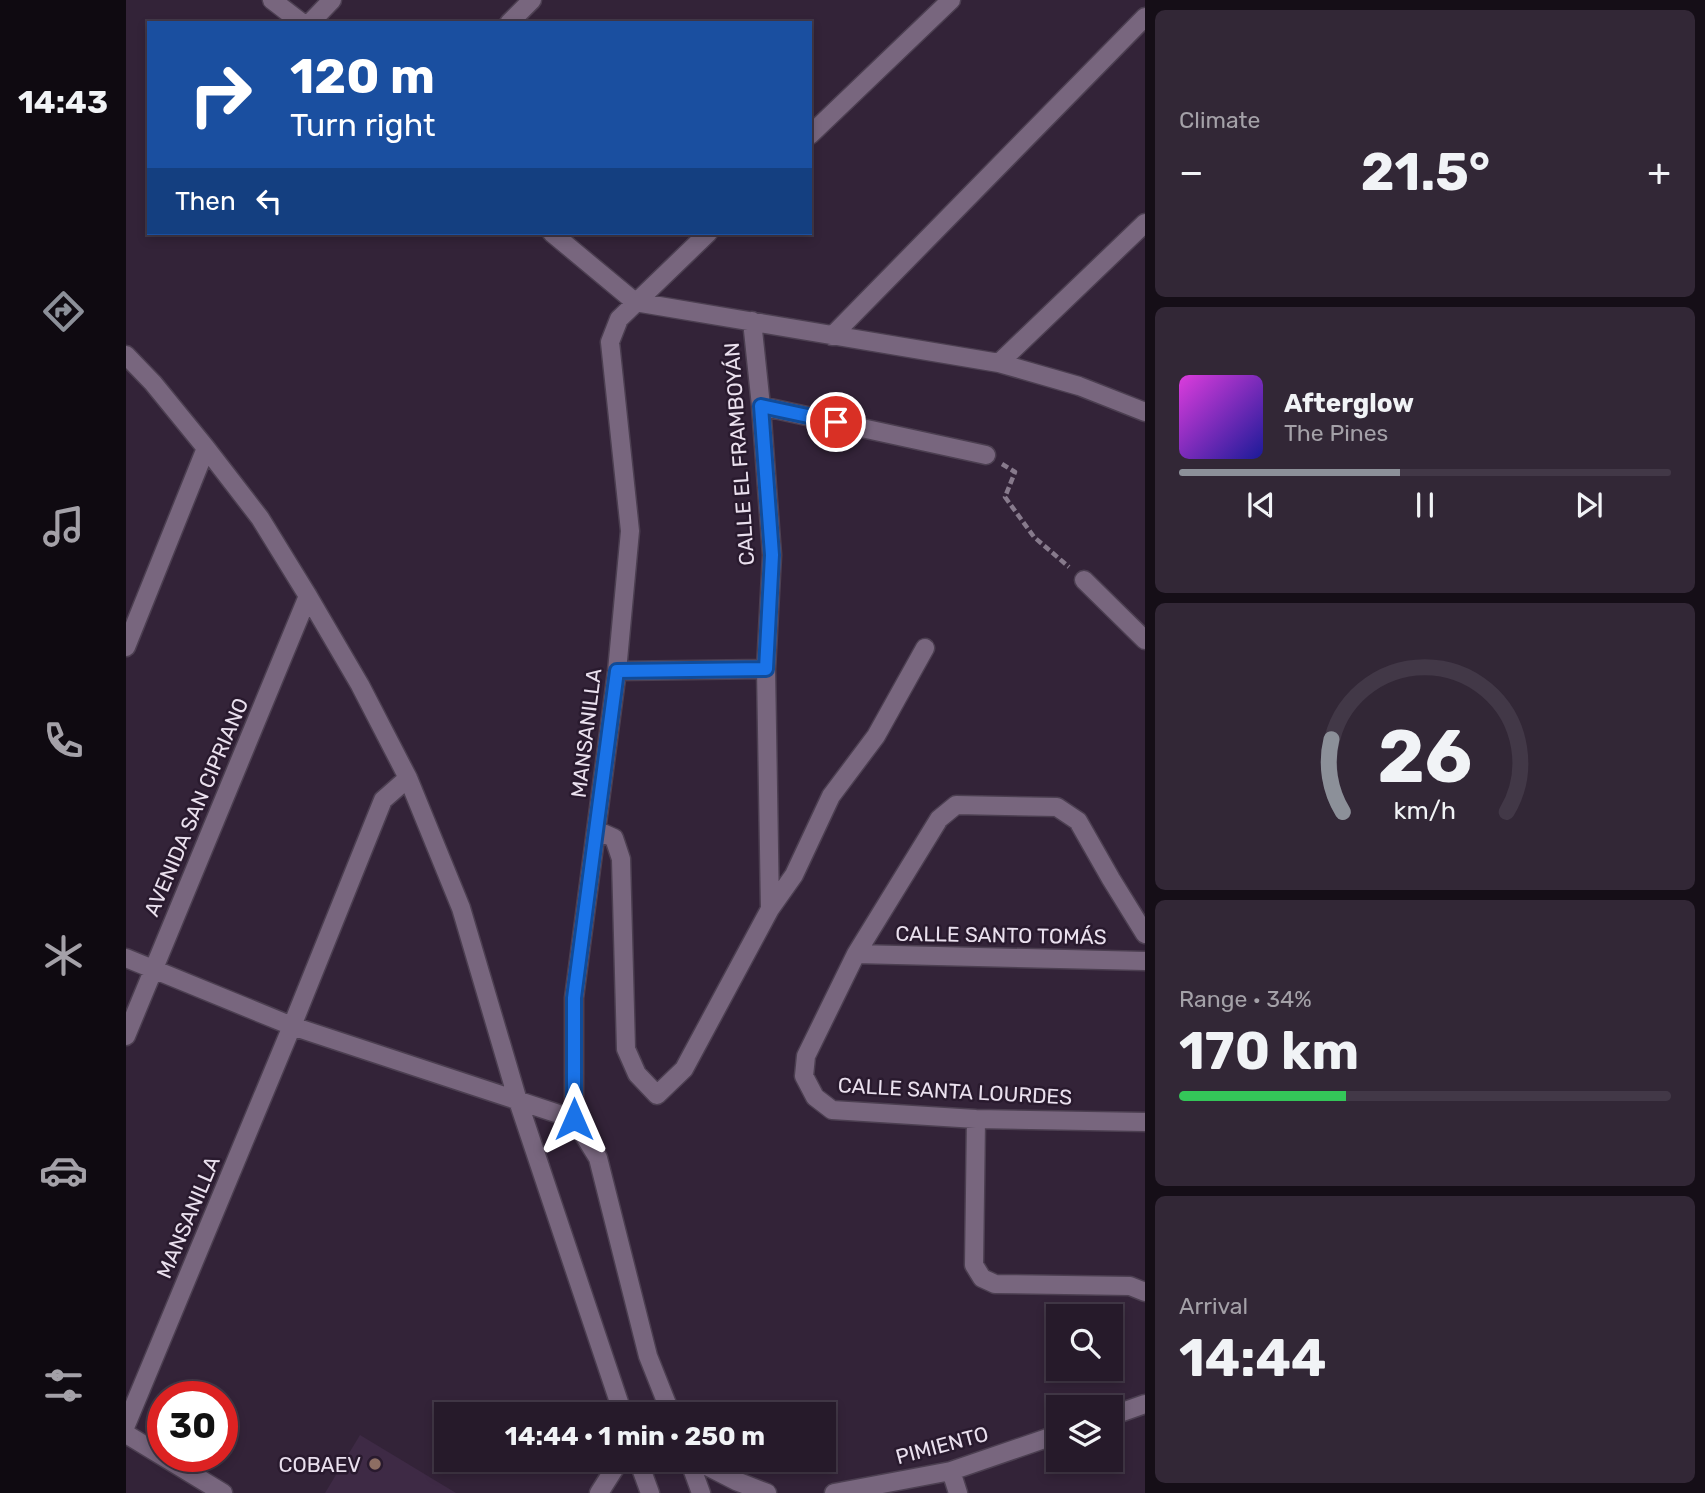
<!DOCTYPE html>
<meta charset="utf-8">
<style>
:root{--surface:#261a2a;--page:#322736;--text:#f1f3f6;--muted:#a4a1a8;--line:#423847;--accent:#8c9099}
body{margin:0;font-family:Rubik,sans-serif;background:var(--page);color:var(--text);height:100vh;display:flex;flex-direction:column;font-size:26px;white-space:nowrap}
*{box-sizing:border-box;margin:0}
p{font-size:23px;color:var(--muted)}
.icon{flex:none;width:38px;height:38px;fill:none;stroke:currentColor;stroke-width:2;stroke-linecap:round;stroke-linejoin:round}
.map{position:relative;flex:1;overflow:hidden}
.drawer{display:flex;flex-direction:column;gap:10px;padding:10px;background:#150e17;width:560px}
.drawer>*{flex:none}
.top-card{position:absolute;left:21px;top:21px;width:665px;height:214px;border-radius:0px;box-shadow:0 4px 10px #0003,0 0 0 2px var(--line);background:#1a4fa0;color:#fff;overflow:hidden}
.buttons{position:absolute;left:920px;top:1304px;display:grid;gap:14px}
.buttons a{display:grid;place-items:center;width:77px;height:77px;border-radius:0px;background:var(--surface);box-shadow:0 4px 10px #0003,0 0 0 2px var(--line);font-size:35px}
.speed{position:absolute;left:21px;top:1381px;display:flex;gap:14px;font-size:35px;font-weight:700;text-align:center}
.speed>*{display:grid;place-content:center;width:91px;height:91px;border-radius:50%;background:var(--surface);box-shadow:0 4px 10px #0003,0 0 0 2px var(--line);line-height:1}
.speed .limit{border:10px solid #d22;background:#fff;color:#111}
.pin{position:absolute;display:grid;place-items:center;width:60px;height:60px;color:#fff;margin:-30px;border:4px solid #fff;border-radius:50%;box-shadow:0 2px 7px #0007}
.me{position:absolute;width:77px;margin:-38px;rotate:0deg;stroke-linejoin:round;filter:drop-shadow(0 0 5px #0008)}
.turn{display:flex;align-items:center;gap:24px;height:147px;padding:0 28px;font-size:32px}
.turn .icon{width:91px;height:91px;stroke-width:2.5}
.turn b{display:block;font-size:49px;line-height:60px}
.then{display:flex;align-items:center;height:66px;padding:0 28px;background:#0003;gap:14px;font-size:26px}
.big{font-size:52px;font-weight:700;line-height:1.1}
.drawer .card{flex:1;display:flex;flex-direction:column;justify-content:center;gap:10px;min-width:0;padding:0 24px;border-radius:10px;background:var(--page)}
.drawer .dial{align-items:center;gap:0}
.dial svg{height:182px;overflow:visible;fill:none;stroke:var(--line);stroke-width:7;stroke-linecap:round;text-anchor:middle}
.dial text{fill:var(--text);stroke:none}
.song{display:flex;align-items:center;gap:21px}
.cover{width:84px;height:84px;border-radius:10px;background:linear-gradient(135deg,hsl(300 70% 55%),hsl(240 70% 35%))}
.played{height:7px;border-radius:4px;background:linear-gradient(90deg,var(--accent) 45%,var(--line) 45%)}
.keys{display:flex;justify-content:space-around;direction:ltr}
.heat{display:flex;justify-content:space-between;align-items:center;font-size:38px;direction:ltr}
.charge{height:10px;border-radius:5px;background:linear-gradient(90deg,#34c759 34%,var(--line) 0)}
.trip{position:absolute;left:308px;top:1402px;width:402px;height:70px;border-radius:0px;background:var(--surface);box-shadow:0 4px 10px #0003,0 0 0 2px var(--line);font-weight:700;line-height:70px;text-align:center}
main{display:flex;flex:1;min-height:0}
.tab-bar{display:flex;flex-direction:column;width:126px;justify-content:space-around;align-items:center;background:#0f0a11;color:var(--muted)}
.tab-bar .icon{width:49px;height:49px}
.tab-bar .on{color:var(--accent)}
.tab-bar b{font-size:32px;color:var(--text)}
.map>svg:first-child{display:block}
</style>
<main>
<nav class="tab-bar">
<b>14:43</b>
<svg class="icon on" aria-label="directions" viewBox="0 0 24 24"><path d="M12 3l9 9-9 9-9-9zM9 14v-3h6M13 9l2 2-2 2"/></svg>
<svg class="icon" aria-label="music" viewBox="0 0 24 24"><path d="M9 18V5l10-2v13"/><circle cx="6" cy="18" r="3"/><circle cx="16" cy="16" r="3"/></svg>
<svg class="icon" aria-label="phone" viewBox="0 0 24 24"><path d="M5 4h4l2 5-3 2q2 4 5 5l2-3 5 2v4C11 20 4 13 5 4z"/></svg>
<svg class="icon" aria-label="climate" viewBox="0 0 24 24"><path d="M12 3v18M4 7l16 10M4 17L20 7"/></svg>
<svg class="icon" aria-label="car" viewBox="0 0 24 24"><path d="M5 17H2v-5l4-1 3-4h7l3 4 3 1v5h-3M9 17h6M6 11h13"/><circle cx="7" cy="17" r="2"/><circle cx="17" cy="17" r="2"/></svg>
<svg class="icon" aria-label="filters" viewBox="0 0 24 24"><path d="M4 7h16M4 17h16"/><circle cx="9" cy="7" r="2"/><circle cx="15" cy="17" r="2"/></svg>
</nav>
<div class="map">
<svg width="1019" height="1493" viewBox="0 0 1019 1493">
<rect width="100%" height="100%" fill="#332338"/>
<path fill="#3e2a45" d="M234,1435L330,1493H199Z"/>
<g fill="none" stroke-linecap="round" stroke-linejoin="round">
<defs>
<path id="street" d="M146,0L176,23
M184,23L206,0
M383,23L406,0
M684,135L825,0
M426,233L509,302L873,363L953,386L1019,412
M626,321L635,406L646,555L640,669L644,909
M706,336L1019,17
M0,355L27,383L80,448L134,518L182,596L234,685L282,778L335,908L392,1101L497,1414
M873,363L1019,223
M635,406L860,455
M958,580L1019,640
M0,647L80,448
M491,671L640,669
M470,830L488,838L495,859L500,1049L511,1074L531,1095L558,1069L644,909L668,875L705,796L750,736L799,648
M1019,934L985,879L952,821L931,807L830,805L813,819L730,954L680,1056L678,1076L689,1097L706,1110L850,1119L1019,1122
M730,954L1019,961
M0,958L166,1026L448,1119
M0,1036L182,596
M448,1119V998L491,671L504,531L484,342L493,319L582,233
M448,1119L472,1158L522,1356L545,1414
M850,1119L848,1265L856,1278L869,1284L1004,1286L1019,1292
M985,1416L1019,1404
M0,1425L166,1026L257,800L282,778
M0,1434L97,1493
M512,1460L524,1493
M563,1460L575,1493
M569,1460L610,1481L641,1493
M825,1471L832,1493
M473,1493L494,1460
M708,1493L825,1471L933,1434"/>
</defs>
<use href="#street" stroke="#4c3f51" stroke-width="21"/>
<path stroke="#877a8c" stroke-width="4.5" stroke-dasharray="7 3.5" stroke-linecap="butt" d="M876,464L889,472L879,497L908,537L943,567"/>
<use href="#street" stroke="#78667e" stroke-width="18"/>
</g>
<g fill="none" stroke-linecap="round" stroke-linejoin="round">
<defs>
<path id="route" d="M448,1119V998L491,671L640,669L646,555L635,406L710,422"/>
</defs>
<use href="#route" stroke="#114b97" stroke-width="18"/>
<use href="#route" stroke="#1a73e8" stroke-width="12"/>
</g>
<circle fill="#8d6e63" stroke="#291a2e" stroke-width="2.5" cx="249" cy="1464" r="7"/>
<g text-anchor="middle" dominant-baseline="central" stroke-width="5" stroke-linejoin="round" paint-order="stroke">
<g font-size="21" fill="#eae0ee" stroke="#291a2e">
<text transform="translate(613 454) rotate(-94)">CALLE EL FRAMBOYÁN</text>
<text transform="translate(460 733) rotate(-83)">MANSANILLA</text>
<text transform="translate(70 807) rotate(-67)">AVENIDA SAN CIPRIANO</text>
<text transform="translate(875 935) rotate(1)">CALLE SANTO TOMÁS</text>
<text transform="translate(829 1091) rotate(3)">CALLE SANTA LOURDES</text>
<text transform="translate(62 1217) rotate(-67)">MANSANILLA</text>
<text transform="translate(816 1445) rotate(-15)">PIMIENTO</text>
</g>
<g font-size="21" fill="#eae0ee" stroke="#291a2e" text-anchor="end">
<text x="235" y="1464">COBAEV</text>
</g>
</g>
</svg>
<div class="buttons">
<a><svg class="icon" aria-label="search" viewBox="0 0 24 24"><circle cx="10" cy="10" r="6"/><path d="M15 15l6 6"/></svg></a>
<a><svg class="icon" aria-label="layers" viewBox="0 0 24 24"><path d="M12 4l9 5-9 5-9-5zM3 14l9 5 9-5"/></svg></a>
</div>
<div class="speed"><div class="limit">30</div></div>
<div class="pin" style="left:710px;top:422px;background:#d93025"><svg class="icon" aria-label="arrive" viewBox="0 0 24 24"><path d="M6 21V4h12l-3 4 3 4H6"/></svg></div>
<svg class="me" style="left:448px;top:1119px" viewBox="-20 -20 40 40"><path d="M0-17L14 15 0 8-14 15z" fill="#1a73e8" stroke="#fff" stroke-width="4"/></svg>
<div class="trip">14:44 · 1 min · 250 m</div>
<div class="top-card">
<div class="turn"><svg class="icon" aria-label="right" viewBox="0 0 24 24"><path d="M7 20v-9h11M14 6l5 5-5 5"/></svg><div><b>120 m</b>Turn right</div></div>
<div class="then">Then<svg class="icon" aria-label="left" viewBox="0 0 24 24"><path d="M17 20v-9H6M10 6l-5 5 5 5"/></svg></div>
</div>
</div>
<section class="drawer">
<div class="card"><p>Climate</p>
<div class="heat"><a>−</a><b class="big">21.5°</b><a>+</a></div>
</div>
<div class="card">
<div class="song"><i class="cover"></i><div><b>Afterglow</b><p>The Pines</p></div></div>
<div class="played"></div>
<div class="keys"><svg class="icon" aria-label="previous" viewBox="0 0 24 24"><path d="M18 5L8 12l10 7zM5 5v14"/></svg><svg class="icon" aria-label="pause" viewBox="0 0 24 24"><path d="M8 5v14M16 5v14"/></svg><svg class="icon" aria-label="next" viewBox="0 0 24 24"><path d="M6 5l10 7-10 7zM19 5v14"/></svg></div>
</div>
<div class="card dial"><svg viewBox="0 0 100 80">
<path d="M14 69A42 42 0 1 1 86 69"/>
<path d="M14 69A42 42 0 0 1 9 37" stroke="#8c9099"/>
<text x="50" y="56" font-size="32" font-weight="700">26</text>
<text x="50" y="72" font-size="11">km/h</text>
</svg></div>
<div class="card"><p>Range · 34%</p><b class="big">170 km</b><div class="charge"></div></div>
<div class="card"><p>Arrival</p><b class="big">14:44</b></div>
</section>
</main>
